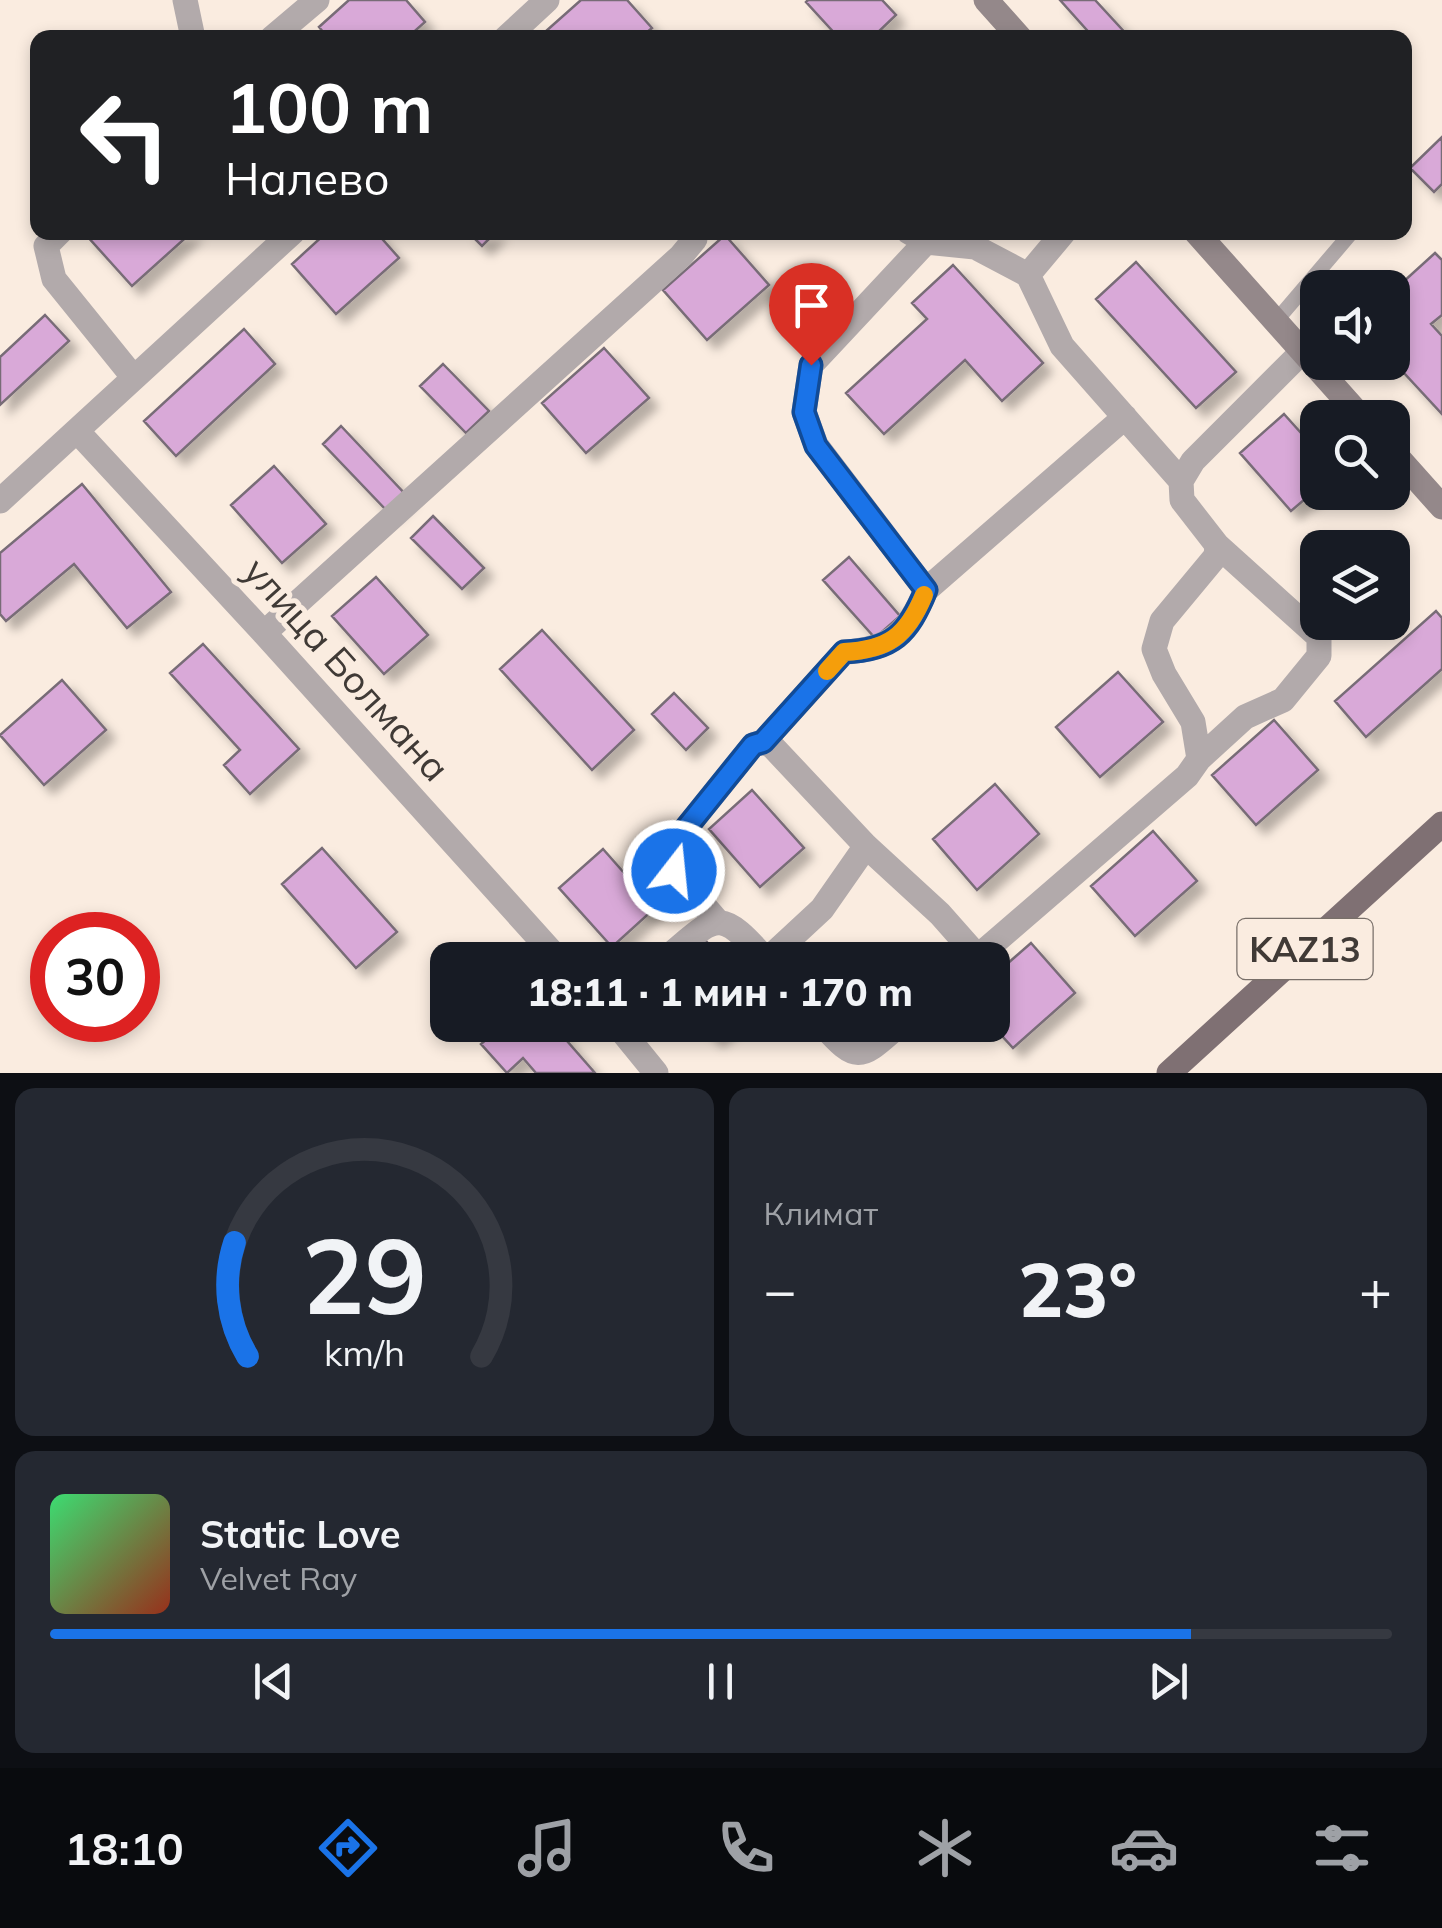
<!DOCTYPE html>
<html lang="ru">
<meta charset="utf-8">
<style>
:root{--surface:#171b24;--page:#242831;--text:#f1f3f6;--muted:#9ea1a6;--line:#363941;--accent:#1a73e8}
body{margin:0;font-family:Mulish,sans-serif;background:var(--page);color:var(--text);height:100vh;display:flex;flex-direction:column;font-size:38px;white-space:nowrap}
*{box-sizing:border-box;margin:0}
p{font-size:32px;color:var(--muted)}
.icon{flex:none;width:55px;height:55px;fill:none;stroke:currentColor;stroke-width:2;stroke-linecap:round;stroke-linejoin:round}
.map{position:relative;height:1073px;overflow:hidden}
.details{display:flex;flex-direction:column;gap:15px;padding:15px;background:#0d0f14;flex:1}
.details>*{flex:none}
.guide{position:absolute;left:30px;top:30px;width:1382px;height:210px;border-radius:20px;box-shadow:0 5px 15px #0003;background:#202124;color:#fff;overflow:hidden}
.fabs{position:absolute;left:1300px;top:270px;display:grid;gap:20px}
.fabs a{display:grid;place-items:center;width:110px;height:110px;border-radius:20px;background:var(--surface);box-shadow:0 5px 15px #0003;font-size:50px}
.speed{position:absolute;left:30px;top:912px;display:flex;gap:20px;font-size:50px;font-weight:700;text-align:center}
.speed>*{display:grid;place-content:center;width:130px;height:130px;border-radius:50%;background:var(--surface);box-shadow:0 5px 15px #0003;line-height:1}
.speed .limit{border:15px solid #d22;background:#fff;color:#111}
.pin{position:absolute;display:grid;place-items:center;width:85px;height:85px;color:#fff;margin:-102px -42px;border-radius:50% 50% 50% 0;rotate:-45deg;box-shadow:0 0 10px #0007}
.pin .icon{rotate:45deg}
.me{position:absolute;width:110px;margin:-55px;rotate:16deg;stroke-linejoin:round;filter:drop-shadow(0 0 8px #0008)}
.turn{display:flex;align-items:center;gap:35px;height:210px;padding:0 30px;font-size:45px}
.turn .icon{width:130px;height:130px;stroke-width:2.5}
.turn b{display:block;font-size:70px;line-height:85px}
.big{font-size:75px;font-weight:800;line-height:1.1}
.details .tile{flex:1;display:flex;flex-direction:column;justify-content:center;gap:15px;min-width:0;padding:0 35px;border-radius:20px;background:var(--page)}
.details .dial{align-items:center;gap:0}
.dial svg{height:260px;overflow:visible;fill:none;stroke:var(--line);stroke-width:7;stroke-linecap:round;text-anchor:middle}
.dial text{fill:var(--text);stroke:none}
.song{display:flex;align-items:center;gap:30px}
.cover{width:120px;height:120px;border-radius:15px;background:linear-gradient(135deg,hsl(140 70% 55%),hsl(10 70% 35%))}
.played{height:10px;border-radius:5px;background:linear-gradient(90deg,var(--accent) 85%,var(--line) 85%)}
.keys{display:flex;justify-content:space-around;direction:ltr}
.heat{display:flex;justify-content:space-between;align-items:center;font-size:55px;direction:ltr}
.details .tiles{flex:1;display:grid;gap:15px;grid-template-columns:1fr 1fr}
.tile:last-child{grid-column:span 2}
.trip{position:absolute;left:430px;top:942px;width:580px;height:100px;border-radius:20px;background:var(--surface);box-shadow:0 5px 15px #0003;font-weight:800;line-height:100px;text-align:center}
.tab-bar{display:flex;height:160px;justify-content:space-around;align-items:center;background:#090b0e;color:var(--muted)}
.tab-bar .icon{width:70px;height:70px}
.tab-bar .active{color:var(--accent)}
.tab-bar b{font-size:45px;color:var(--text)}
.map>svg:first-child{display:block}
</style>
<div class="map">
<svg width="1442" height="1073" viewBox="0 0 1442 1073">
<defs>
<filter id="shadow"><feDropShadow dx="9" dy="9" stdDeviation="5" flood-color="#0004"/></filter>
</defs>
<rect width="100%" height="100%" fill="#faece0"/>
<path fill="#d9a9d8" stroke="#786c77" stroke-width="2.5" filter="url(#shadow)" d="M349,0H406L425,22L407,38H328L319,27Z
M581,0H627L652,28L640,38H549L545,32Z
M808,0H882L896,15L872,38H839L806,2Z
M1060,0H1095L1130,38H1094Z
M1442,137V184L1434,192L1410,168Z
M91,232H192L132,286L87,236Z
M327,232H376L399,258L336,314L292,264Z
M468,232H496L482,246Z
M725,235L769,285L707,340L663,290Z
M1435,253L1442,260V315L1431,324L1442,336V414L1392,360V292Z
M1136,262L1236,372L1196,408L1096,299Z
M953,265L1043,363L1002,401L965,360L884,434L846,393L927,319L912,303Z
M45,315L69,341L0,405V357Z
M244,329L275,364L176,456L144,421Z
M604,348L649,398L586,453L542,403Z
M443,364L489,411L466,433L420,386Z
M1284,414L1318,452V488L1291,511L1240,453Z
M341,426L406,495L388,512L323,444Z
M274,466L326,524L282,563L231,505Z
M82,484L171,592L127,628L74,564L6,621L0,614V553Z
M433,516L484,568L462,589L411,538Z
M849,557L900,616L875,638L823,580Z
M376,577L428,635L384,674L332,616Z
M1436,611L1442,618V669L1366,737L1335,701Z
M542,630L634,730L592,770L500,669Z
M203,644L299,749L250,794L224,765L240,750L170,673Z
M1118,672L1163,722L1100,777L1056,727Z
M62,680L106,730L44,785L0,735Z
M674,693L708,728L686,750L652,714Z
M1274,720L1318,770L1256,825L1212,775Z
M995,784L1039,834L977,890L933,839Z
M752,790L804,848L760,887L709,829Z
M1153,831L1197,881L1135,936L1091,886Z
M322,848L397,932L356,968L282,884Z
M603,849L655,908L612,947L559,888Z
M706,941L723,960H684Z
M1031,943L1075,993L1013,1048L992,1025V977Z
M503,1025H553L595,1073H536L523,1058L507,1073L481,1044Z
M702,1025H729L714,1038Z"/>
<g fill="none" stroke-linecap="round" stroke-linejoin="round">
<path stroke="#b2aaab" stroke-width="15" d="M1276,321L1352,232"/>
<path stroke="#b2aaab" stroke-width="25" d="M185,0L193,38
M272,38L317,0
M506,38L547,0
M60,232L46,246L54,279L134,378
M909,232L926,242L975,247L1028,275
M1064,232L1028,275L1062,346L1181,481
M77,431L264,633L559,960
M0,501L293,232
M926,590L816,445L804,412L811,365L926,242
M264,633L681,256L695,239L694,232
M763,742L844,652C891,650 908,633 926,590L1125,417
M1199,759L1245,717L1283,700L1319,656V637L1217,545
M718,922L674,871L670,848L753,745L763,742L772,746L866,846L940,914L978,957
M664,960C716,917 717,904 766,960
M767,960L822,909L866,846
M974,960L1187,776L1199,759L1193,722L1164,674L1154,649L1162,621L1216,556L1217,545L1182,500L1181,481L1193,461L1303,351
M617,1025L656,1073
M823,1025C858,1065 861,1058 899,1025"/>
<path stroke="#94888a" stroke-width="25" d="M986,0L1020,38
M1196,232L1362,418
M1392,451L1442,507"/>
<path stroke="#7f7073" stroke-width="25" d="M1169,1073L1442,824"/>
</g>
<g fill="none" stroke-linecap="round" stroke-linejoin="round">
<defs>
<path id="route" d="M674,871L670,848L753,745L763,742L844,652C893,650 908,634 926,590L816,446L804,412L811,365"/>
</defs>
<use href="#route" stroke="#114b97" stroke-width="25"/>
<use href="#route" stroke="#1a73e8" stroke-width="18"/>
<path stroke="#f59e0b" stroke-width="18" d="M827,671L844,652C888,650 907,636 924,595"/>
</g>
<g text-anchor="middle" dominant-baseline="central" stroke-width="10" stroke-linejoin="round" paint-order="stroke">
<rect fill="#faece0" stroke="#786f69" stroke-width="2.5" x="1237.5" y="919" width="135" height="60" rx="8"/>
<g font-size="35" font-weight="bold" fill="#403a36">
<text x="1305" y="949">KAZ13</text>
</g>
<g font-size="38" fill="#403a36" stroke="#faece0">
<text transform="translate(347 669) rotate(48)">улица Болмана</text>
</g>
</g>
</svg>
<div class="fabs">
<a><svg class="icon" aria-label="sound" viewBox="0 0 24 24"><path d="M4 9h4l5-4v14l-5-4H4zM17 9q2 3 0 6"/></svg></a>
<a><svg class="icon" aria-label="search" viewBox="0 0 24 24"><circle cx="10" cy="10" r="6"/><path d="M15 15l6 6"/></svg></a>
<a><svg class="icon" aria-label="layers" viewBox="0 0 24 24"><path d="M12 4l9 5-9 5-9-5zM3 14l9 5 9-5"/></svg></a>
</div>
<div class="speed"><div class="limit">30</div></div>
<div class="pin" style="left:811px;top:365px;background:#d93025"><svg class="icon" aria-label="arrive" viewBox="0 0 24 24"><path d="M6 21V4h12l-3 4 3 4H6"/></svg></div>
<svg class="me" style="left:674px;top:871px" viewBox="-20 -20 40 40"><circle r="17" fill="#1a73e8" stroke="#fff" stroke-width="3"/><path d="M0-11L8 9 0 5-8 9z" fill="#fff"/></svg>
<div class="trip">18:11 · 1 мин · 170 m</div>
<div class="guide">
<div class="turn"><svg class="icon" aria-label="left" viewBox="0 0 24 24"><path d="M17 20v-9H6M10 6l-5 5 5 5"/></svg><div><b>100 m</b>Налево</div></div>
</div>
</div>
<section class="details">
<div class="tiles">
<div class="tile dial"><svg viewBox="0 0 100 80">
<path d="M14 69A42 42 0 1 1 86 69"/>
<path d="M14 69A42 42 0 0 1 10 34" stroke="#1a73e8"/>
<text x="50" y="56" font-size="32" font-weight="700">29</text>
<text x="50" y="72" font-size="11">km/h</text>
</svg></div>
<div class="tile"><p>Климат</p>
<div class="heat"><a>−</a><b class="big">23°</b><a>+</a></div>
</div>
<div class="tile">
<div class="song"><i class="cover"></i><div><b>Static Love</b><p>Velvet Ray</p></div></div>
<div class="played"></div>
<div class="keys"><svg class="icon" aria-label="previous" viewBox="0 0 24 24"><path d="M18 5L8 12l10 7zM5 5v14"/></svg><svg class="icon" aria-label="pause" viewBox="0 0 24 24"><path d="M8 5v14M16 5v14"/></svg><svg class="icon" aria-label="next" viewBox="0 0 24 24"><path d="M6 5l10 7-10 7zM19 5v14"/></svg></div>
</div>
</div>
</section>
<nav class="tab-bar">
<b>18:10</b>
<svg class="icon active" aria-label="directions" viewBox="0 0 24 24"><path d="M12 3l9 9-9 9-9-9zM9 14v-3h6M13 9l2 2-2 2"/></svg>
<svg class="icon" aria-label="music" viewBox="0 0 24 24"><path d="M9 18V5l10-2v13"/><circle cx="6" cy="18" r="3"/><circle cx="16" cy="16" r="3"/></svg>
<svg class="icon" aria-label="phone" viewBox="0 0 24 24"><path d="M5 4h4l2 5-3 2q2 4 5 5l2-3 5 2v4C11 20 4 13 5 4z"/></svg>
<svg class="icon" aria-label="climate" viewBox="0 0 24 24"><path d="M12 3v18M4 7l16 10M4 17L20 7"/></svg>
<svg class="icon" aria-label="car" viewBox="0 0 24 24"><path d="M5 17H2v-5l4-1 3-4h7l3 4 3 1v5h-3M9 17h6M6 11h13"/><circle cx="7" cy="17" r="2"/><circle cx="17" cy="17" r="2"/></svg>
<svg class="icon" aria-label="filters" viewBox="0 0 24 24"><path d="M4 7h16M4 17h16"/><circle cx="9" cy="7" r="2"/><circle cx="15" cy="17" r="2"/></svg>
</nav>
